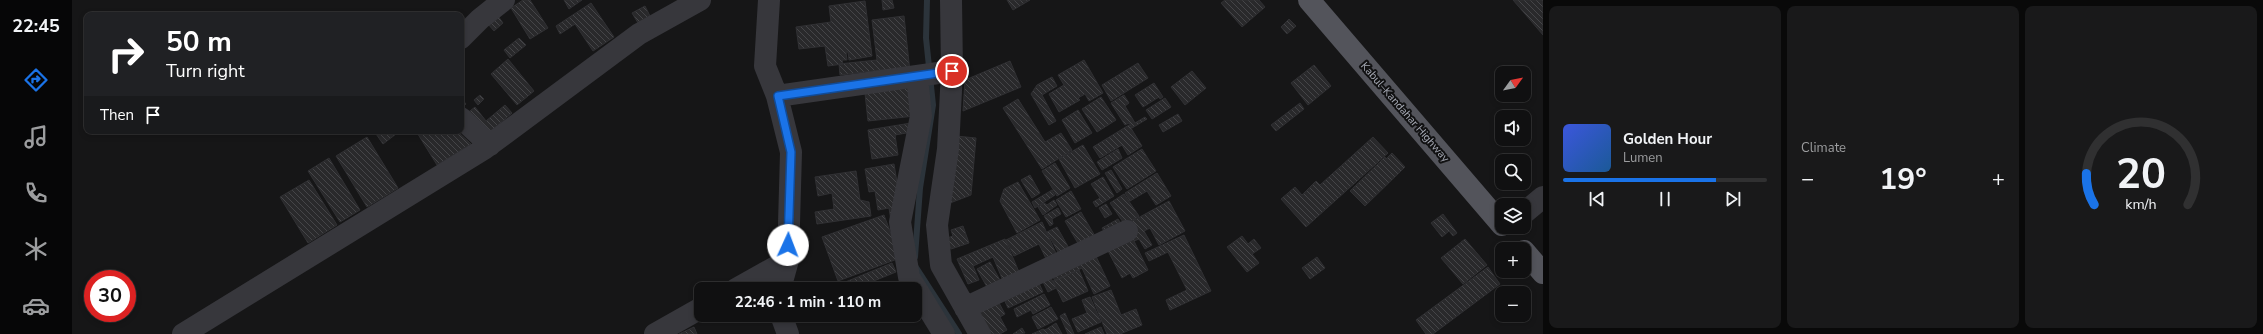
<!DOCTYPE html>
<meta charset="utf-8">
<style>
:root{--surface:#101011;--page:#19191a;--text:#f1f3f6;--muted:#9c9d9f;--line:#303031;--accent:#1a73e8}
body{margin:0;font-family:"Nunito Sans",sans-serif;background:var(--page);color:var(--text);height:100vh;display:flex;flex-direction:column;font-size:15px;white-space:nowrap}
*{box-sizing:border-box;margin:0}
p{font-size:13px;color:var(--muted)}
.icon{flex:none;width:22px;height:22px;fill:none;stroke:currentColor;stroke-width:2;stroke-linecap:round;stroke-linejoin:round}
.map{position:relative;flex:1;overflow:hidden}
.panel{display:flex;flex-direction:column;gap:6px;padding:6px;background:#090909;width:720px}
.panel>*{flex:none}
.guide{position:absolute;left:12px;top:12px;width:380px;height:122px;border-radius:8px;box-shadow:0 2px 6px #0003,0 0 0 1px var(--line);background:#202124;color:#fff;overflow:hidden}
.needle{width:26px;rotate:57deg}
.buttons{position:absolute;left:1423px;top:66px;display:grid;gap:8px}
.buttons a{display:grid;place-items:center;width:36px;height:36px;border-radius:8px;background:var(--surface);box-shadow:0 2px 6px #0003,0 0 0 1px var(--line);font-size:20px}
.speed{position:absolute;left:12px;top:270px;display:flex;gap:8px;font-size:20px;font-weight:700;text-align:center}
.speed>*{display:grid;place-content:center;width:52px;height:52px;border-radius:50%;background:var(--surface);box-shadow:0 2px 6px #0003,0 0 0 1px var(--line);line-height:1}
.speed .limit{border:6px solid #d22;background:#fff;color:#111}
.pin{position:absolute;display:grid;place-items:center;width:34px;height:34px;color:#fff;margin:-17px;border:2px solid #fff;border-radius:50%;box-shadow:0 1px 4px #0007}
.me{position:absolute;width:44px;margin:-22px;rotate:2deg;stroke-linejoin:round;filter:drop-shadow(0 0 3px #0008)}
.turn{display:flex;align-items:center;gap:14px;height:84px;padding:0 16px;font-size:18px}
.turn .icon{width:52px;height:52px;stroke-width:2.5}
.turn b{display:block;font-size:28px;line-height:34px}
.then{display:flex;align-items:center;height:38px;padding:0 16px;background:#0003;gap:8px;font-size:15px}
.big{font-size:30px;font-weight:700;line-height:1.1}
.panel .tile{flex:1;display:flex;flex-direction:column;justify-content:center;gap:6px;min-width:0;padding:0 14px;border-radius:8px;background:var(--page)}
.panel .dial{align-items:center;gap:0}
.dial svg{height:104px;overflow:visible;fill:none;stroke:var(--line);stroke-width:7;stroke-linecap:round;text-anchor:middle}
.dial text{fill:var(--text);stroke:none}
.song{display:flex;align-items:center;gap:12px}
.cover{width:48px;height:48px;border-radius:6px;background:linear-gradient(135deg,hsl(230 70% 55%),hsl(210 70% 35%))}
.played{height:4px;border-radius:2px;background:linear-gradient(90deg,var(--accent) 75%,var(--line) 75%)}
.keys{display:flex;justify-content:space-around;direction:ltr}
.heat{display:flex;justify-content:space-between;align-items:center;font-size:22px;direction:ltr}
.panel .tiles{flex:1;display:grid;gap:6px;grid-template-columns:repeat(3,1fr)}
.trip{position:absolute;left:622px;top:282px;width:228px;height:40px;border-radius:8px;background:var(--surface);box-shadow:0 2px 6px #0003,0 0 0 1px var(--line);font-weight:700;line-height:40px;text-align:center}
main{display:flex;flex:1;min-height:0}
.tab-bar{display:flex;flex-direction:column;width:72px;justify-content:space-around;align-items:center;background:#060607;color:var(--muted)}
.tab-bar .icon{width:28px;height:28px}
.tab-bar .selected{color:var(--accent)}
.tab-bar b{font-size:18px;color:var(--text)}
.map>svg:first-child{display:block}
</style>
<main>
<nav class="tab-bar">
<b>22:45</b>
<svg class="icon selected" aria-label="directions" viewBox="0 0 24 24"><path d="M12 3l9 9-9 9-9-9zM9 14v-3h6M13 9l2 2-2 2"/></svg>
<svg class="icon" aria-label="music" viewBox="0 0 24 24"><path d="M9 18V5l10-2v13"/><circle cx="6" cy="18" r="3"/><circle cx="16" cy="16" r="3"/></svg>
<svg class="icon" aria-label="phone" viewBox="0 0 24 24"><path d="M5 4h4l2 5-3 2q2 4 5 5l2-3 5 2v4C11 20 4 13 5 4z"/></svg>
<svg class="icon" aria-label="climate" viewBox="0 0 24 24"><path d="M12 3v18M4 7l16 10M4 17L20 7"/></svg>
<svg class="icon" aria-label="car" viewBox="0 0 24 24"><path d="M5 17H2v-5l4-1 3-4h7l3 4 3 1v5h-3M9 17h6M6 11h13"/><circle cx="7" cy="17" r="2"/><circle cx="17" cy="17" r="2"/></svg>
</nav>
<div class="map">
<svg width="1471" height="334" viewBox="0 0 1471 334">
<defs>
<pattern id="building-back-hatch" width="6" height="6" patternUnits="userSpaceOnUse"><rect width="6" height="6" fill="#29292b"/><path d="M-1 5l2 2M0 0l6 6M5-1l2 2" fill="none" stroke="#454548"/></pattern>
</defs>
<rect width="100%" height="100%" fill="#161617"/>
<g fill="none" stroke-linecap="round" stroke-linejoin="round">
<path stroke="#2c343b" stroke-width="6" d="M843,257L848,188L861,105L854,38L855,0
M843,266L887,334"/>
</g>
<path fill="url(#building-back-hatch)" stroke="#303033" d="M451,0H458L476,28L458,39L439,8Z
M492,0H510L497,9Z
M810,0H820L822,8L811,10Z
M935,0H958L941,10Z
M1153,0H1187L1193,7L1170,27L1149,3Z
M1441,0H1471V35Z
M793,1L800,56L777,60L776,52H774L775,60H770L771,64L756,66L753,46L727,49L724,27L759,22L757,6Z
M519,3L542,37L521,51L503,24L488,34L484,26Z
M573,6L578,16L566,23L560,13Z
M426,16L431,23L422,31L416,24Z
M832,16L838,72L809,70L768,75L767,64L805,60L800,20Z
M1217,19L1224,26L1215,34L1209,27Z
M447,38L454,45L438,58L432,50Z
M436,59L462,91L445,105L419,74Z
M1012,60L1031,93L1017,101L1013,94L1006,98L1008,100L987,112L977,94L992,85L986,75Z
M938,61L949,87L891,111L893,80Z
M1066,63L1076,78L1039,101L1030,85Z
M1242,65L1259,86L1236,105L1219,83Z
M1120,71L1134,88L1113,105L1099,87Z
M980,77L985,86L970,95L984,121L977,125L959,94L965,85Z
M840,79L843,116L796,121L792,84Z
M1082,83L1091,97L1088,99L1087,97L1071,107L1063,95Z
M408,95L412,99L406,105L402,100Z
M1052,95L1057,103L1053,106L1063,123L1073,117L1075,119L1060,128L1057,123L1053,125L1039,103Z
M1029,97L1044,120L1025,132L1010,109Z
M389,98L394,104L389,108Z
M1093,98L1099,107L1080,119L1074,110Z
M946,99L973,142L989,133L1000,150L970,169L931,108Z
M1228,103L1232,109L1204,131L1199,125Z
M433,105L440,113L412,137L394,114L403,107L414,121Z
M1006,110L1020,133L1003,143L990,120Z
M1106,114L1110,121L1091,132L1087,125Z
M839,123L840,132L823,135L826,155L800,159L796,130Z
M1057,125L1070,146L1056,155L1050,145L1028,158L1021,147Z
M302,131H328L311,144Z
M344,131H385L399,144L365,165Z
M884,136L904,138L899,195L878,203Z
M295,137L326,188L295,207L264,156Z
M1301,137L1316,153L1234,227L1209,199L1223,187L1230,195L1244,181L1248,185Z
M1011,145L1028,174L1003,188L987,159Z
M1046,149L1050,158L1030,170L1025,162Z
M1070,149L1084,171L1055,189L1041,167Z
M1320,153L1333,167L1293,206L1278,191L1313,157L1314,159Z
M257,158L288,210L268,222L236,171Z
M983,163L998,188L985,196L970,171Z
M822,164L835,244L823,247L817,208L806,210L803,191L797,192L793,169Z
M1039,170L1050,189L1045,193L1033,173Z
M784,171L788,200L797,202L799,216L745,224L743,212L762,209L760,193L746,196L743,177Z
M1085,173L1099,196L1084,205L1075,191L1058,201L1053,193Z
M958,175L968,193L960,198L949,180Z
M1031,177L1042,196L1024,207L1021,202L1028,198L1019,184Z
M237,180L265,225L236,243L208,197Z
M946,182L968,220L945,233L928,201L932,189Z
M980,190L983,195L963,208L960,202Z
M999,191L1009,209L994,217L984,200Z
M1052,194L1067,216L1053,225L1038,203Z
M982,200L985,205L971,215L966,207L972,203L975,205Z
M1097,201L1113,231L1087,245L1078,228L1072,231L1080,245L1073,249L1067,239L1062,241L1076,270L1061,278L1058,273L1050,278L1033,245L1053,225Z
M1034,204L1040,214L1033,218L1027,208Z
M986,208L989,214L980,219L981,224L978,226L972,216Z
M1009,212L1027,243L1011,252L993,221Z
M1371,214L1385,233L1381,236L1377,231L1370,237L1359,223Z
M812,215L828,258L766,281L750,237Z
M1046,219L1050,225L1034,234L1030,228Z
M970,222L986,258L976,263L967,244L942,256L934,240Z
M891,226L897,243L879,249L875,238L881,236L879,230Z
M985,227L1002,257L992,263L975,232Z
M1112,235L1139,291L1098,310L1094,300L1115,290L1096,252L1077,261L1073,253Z
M1170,236L1176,244L1182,239L1189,248L1180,254L1187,263L1175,272L1155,247Z
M933,239L947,272L932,283L921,257L901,266L907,280L896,284L885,259Z
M1393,239L1415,265L1391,284L1369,258Z
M1022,252L1038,286L1022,294L1010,268L983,281L979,273Z
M1245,257L1253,268L1238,279L1230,268Z
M918,262L929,282L916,289L905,269Z
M820,263L824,272L782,289H767L766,285Z
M1416,267L1428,284L1361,334H1354L1344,320Z
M1007,270L1016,291L991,302L981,281Z
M977,274L984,288L976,292L969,278Z
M966,281L971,292L936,308L931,297Z
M1039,290L1049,315L1064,309L1070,325L1048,334H1035L1020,297Z
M972,294L978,305L961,314L959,310L945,317L942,309Z
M1018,297L1029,322L1006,332L1000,319L1015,313L1010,300Z
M926,301L933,314L928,317L935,330L928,334H917L906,312Z
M979,307L986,319L966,329L960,317Z
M993,313L1002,334H996L988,316Z
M984,323L990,334H960L971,329L973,330Z
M622,327L625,334H607Z
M1029,327L1032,334H1013Z
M950,328L953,333L941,334Z"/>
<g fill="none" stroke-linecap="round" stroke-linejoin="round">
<path stroke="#37373c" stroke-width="22" d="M697,0L693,66L705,96L719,152L716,260L708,289
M879,0L880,71L876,149L865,225L869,265L908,334
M389,38L408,19L432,0
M845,76L849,116L828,222L837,277L872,334
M705,96L880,71
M389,118L418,145
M1452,213L1471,197
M664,289L716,260
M893,308L1055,231
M709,315L716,334
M111,334L412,149L567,34L628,0
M583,334L629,308"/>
<path stroke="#53545b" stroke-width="22" d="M1237,0L1430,225
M1452,251L1471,273"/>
</g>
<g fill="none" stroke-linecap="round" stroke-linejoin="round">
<defs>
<path id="route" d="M716,245L719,152L706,96L880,71"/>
</defs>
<use href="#route" stroke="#114b97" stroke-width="10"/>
<use href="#route" stroke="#1a73e8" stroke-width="7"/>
</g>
<g text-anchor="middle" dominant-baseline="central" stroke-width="4" stroke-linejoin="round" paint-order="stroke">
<g font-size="11" fill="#a8acb7" stroke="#111112">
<text transform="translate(1333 112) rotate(49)">Kabul–Kandahar Highway</text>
</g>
</g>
</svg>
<div class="buttons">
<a><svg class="needle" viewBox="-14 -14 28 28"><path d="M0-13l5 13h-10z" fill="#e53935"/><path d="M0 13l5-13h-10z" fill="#9c9d9f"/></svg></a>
<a><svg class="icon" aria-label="sound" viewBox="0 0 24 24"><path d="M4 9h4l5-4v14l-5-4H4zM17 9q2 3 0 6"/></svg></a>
<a><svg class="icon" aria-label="search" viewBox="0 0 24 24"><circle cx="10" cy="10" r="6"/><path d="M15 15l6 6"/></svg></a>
<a><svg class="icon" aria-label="layers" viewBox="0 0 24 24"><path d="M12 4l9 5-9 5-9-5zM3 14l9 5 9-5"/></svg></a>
<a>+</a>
<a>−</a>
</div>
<div class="speed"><div class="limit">30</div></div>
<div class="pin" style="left:880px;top:71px;background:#d93025"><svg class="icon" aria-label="arrive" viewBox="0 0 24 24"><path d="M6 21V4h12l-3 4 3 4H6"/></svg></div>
<svg class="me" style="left:716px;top:245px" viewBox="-20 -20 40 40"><circle r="19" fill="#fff"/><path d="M0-13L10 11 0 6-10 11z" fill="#1a73e8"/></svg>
<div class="trip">22:46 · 1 min · 110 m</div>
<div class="guide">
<div class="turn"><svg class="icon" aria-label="right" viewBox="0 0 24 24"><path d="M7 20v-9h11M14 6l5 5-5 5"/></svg><div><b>50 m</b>Turn right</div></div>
<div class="then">Then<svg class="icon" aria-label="arrive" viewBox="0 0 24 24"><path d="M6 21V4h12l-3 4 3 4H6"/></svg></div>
</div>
</div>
<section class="panel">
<div class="tiles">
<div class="tile">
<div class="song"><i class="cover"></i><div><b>Golden Hour</b><p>Lumen</p></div></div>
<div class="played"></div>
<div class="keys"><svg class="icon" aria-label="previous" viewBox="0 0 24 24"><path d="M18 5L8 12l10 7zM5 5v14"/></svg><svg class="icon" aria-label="pause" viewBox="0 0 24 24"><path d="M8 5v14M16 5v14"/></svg><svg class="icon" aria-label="next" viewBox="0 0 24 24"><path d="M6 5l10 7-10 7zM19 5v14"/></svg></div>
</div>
<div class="tile"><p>Climate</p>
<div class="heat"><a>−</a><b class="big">19°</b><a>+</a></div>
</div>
<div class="tile dial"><svg viewBox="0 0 100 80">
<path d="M14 69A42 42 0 1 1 86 69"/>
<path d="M14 69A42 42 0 0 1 8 45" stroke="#1a73e8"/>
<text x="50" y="56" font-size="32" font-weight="700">20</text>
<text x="50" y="72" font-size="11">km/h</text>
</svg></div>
</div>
</section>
</main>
